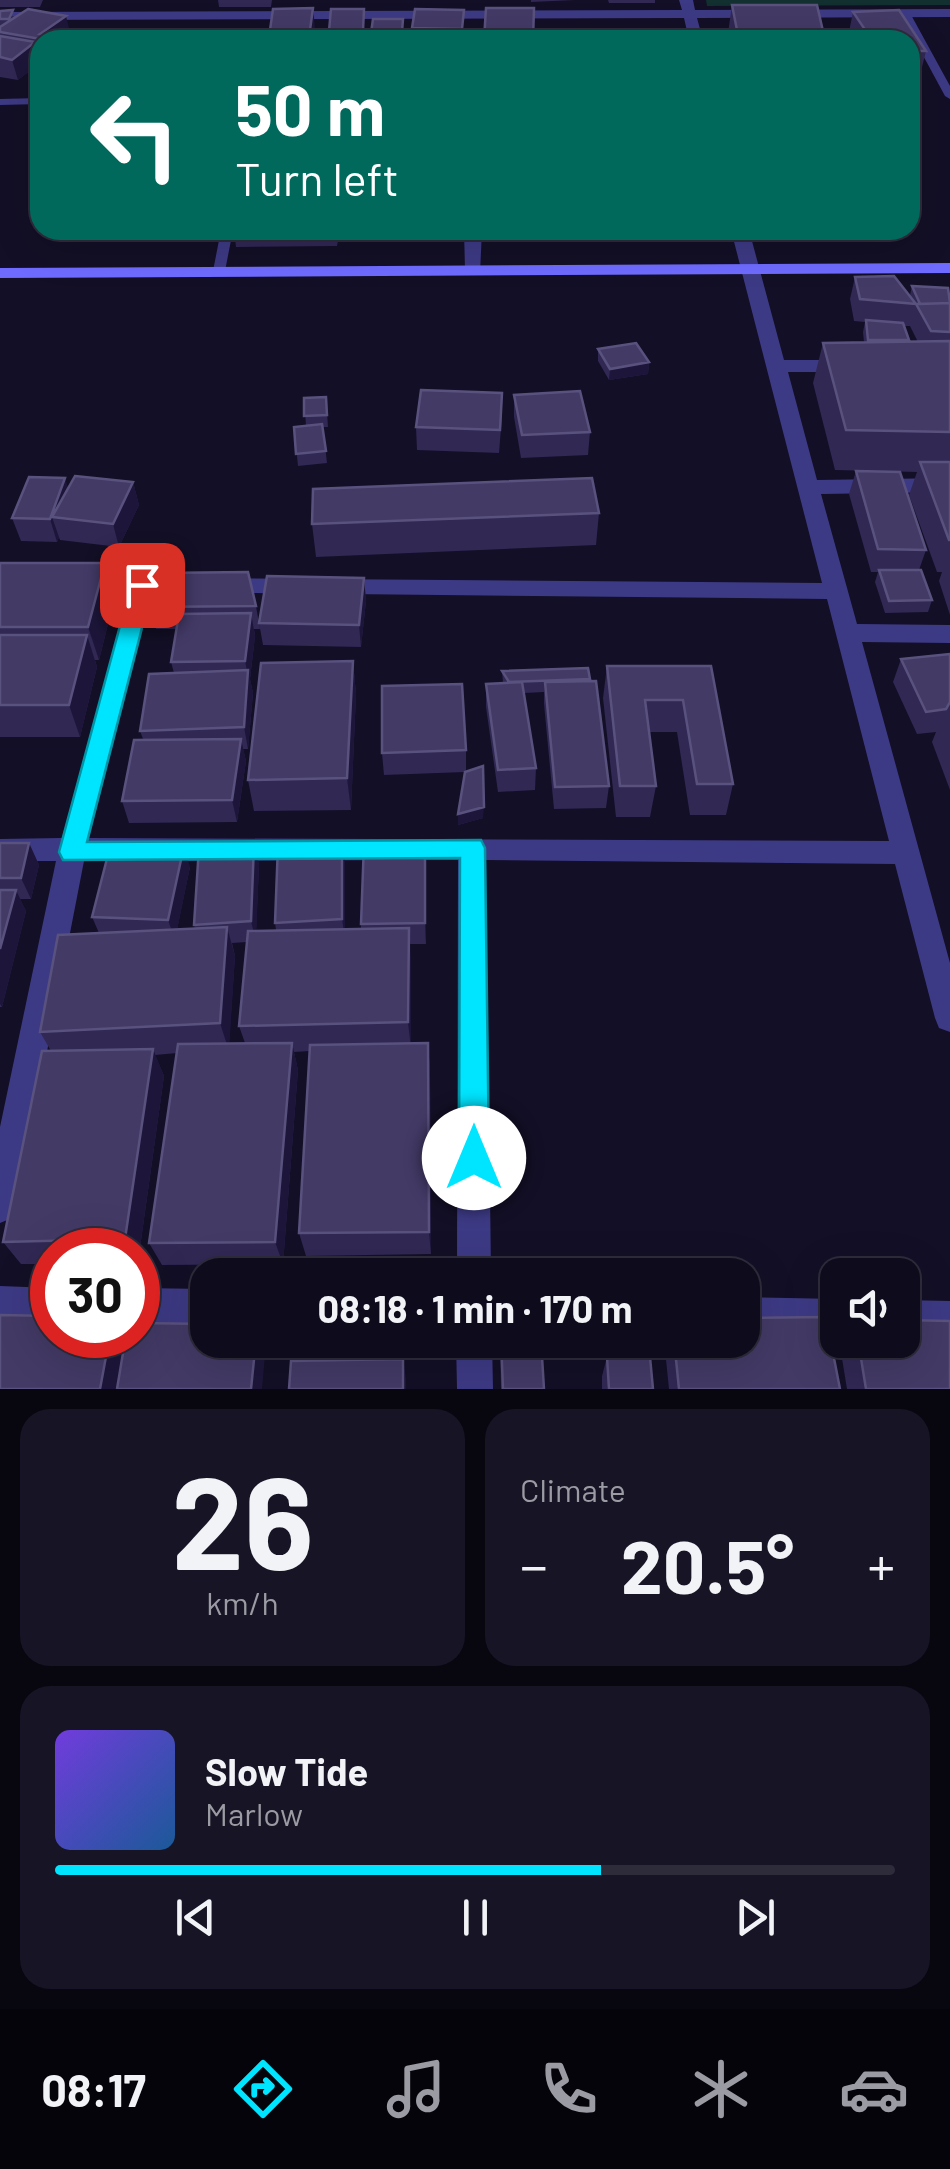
<!DOCTYPE html>
<meta charset="utf-8">
<style>
:root{--surface:#0e0b1c;--page:#171425;--text:#f1f3f6;--muted:#9b9ba3;--line:#2e2b3b;--accent:#00e5ff}
body{margin:0;font-family:Barlow,sans-serif;background:var(--page);color:var(--text);height:100vh;display:flex;flex-direction:column;font-size:38px;white-space:nowrap}
*{box-sizing:border-box;margin:0}
p{font-size:32px;color:var(--muted)}
.icon{flex:none;width:55px;height:55px;fill:none;stroke:currentColor;stroke-width:2;stroke-linecap:round;stroke-linejoin:round}
.map{position:relative;height:1389px;overflow:hidden}
.drawer{display:flex;flex-direction:column;gap:20px;padding:20px;background:#08060f;flex:1}
.drawer>*{flex:none}
.guide{position:absolute;left:30px;top:30px;width:890px;height:210px;border-radius:30px;box-shadow:0 10px 40px #0002,0 0 0 2px var(--line);background:#00695c;color:#fff;overflow:hidden}
.fabs{position:absolute;left:820px;top:1258px;display:grid;gap:20px}
.fabs a{display:grid;place-items:center;width:100px;height:100px;border-radius:20px;background:var(--surface);box-shadow:0 10px 40px #0002,0 0 0 2px var(--line);font-size:50px}
.speed{position:absolute;left:30px;top:1228px;display:flex;gap:20px;font-size:50px;font-weight:700;text-align:center}
.speed>*{display:grid;place-content:center;width:130px;height:130px;border-radius:50%;background:var(--surface);box-shadow:0 10px 40px #0002,0 0 0 2px var(--line);line-height:1}
.speed .limit{border:15px solid #d22;background:#fff;color:#111}
.pin{position:absolute;display:grid;place-items:center;width:85px;height:85px;color:#fff;margin:-42px;border-radius:20px;box-shadow:0 5px 15px #0006}
.me{position:absolute;width:110px;margin:-55px;rotate:0deg;stroke-linejoin:round;filter:drop-shadow(0 0 8px #0008)}
.turn{display:flex;align-items:center;gap:35px;height:210px;padding:0 40px;font-size:45px}
.turn .icon{width:130px;height:130px;stroke-width:2.5}
.turn b{display:block;font-size:70px;line-height:85px}
.big{font-size:75px;font-weight:700;line-height:1.1}
.drawer .card{flex:1;display:flex;flex-direction:column;justify-content:center;gap:15px;min-width:0;padding:0 35px;border-radius:30px;background:var(--page)}
.drawer .dial{align-items:center;gap:0}
.dial b{font-size:130px;line-height:1}
.song{display:flex;align-items:center;gap:30px}
.cover{width:120px;height:120px;border-radius:15px;background:linear-gradient(135deg,hsl(260 70% 55%),hsl(210 70% 35%))}
.played{height:10px;border-radius:5px;background:linear-gradient(90deg,var(--accent) 65%,var(--line) 65%)}
.keys{display:flex;justify-content:space-around;direction:ltr}
.heat{display:flex;justify-content:space-between;align-items:center;font-size:55px;direction:ltr}
.drawer .tiles{flex:1;display:grid;gap:20px;grid-template-columns:1fr 1fr}
.card:last-child{grid-column:span 2}
.trip{position:absolute;left:190px;top:1258px;width:570px;height:100px;border-radius:30px;background:var(--surface);box-shadow:0 10px 40px #0002,0 0 0 2px var(--line);font-weight:700;line-height:100px;text-align:center}
.tab-bar{display:flex;height:160px;justify-content:space-around;align-items:center;background:#06040b;color:var(--muted)}
.tab-bar .icon{width:70px;height:70px}
.tab-bar .current{color:var(--accent)}
.tab-bar b{font-size:45px;color:var(--text)}
.map>svg:first-child{display:block}
</style>
<div class="map">
<svg width="950" height="1389" viewBox="0 0 950 1389">
<rect width="100%" height="100%" fill="#130f26"/>
<path fill="#12302f" d="M706,0H950V5L707,6Z"/>
<g fill="none" stroke-linecap="round" stroke-linejoin="round">
<path fill="#3d3a85" fill-rule="evenodd" d="M905,10L910,13L950,86V99L945,96L900,13Z
M40,98V104L0,105V99Z
M221,230H233L225,271L219,275L213,271Z"/>
<path fill="#3d3a85" fill-rule="evenodd" d="M679,0H693L695,10L950,9V17L697,18L703,40H689L684,18L0,20V12L682,10Z
M464,230H482L480,274L465,270Z
M731,230H749L784,360H850L860,366L850,372H788L817,480L950,478V492L821,494L857,624L950,625V643L862,642L950,963V1032L939,1028L935,1018L895,864L486,860L491,1275H457L458,860L84,861L17,1206L12,1218L0,1223V1127L56,861H0V839L62,838L129,592L72,589L68,583L72,577L822,583ZM152,592L827,599L889,841L89,838Z
M0,1286L52,1288V1322H0Z
M138,1288L208,1289V1325L138,1323Z
M742,1297L838,1299V1335L742,1333Z
M902,1300L950,1301V1337L902,1336Z
M456,1340H492L493,1389H457Z"/>
<path fill="#6f6bff" fill-rule="evenodd" d="M950,263V273L0,278V268Z"/>
</g>
<path fill="#312854" fill-rule="evenodd" d="M0,0H43L40,7H0Z
M218,0H272L271,7H219Z
M531,0H575L531,2Z
M608,0H655V3H609Z
M732,5L825,40H730L728,33Z
M899,10L926,51L921,71H910V40H854L849,32L853,12Z
M0,11L15,17L71,36L64,40H40V63L18,80L0,77Z
M315,28L313,40H271L270,30Z
M412,28L464,29L463,40H366L403,32H412Z
M365,29V40H330L329,31Z
M234,230H340L337,246L236,247Z
M855,277L910,295L912,286L950,293V615L939,581L942,572H937L909,495L917,472L835,470L813,383L823,343L864,342L863,332L865,322L854,321L850,299ZM904,326H910L918,342H909Z
M598,349L649,362L648,374L609,380L598,361Z
M514,395L590,432L588,455L521,458L514,417Z
M326,397L328,427H323L327,463L298,466L294,427L306,426L304,398Z
M502,416L499,453L417,450L416,427Z
M856,471L926,550L919,570L932,600L928,612L885,613L875,582L878,572H871L849,494Z
M133,482L139,505L119,547L60,540L59,537L57,542L21,541L12,518L68,488Z
M599,513L596,545L316,557L312,524Z
M0,563L115,596L99,660H95L97,667L80,737H0Z
M364,578L366,601L361,647L263,645L259,623Z
M256,606L260,629H254L255,636L250,679L253,693L248,749H243L246,761L237,822L129,823L122,801L143,739L140,731L174,673L171,662L176,629H156L150,607Z
M950,654V790L932,742L936,732L917,734L893,682L901,659Z
M353,661L356,694L351,810L254,811L248,780Z
M607,666H711L733,784L726,815H690L677,732H649L656,786L650,817H616L603,698Z
M502,671L590,681L609,786L606,808L554,809L544,704V692L524,693L536,768L535,790L498,792L486,707V684L503,683Z
M466,750V772L483,818L458,825L465,772L384,775L382,753Z
M342,841L345,862V929L361,928V924L425,842L426,944H410L411,1043H428L430,1070L431,1254L306,1256L299,1233L310,1051L294,1052L298,1070L283,1264L162,1265L149,1243L177,1053L155,1055L164,1076L138,1262V1250H52V1264H21L3,1242L51,1051L40,1032L99,933L92,917L190,867L177,929H195L194,925L254,844L259,865L256,931L276,930L275,923ZM247,942L239,1026L245,1043H229L235,956L232,943Z
M0,843H29L39,865L31,899H20L26,911L2,1007H0Z
M500,1340H541L544,1389H501Z
M664,1340H742L840,1389H669Z
M839,1340H902L950,1389H847Z
M607,1357L653,1389H602V1376Z"/>
<path fill="#1d163a" d="M313,8L315,28L313,40H311L310,30Z
M66,16L71,36L64,40H44L40,34Z
M35,42L40,63L18,80L12,60Z
M649,362L648,374L609,380L610,369Z
M65,478L72,501L52,517L59,537L57,542L50,519Z
M133,482L139,505L119,547L113,524Z
M105,563L115,596L99,660L88,627Z
M364,578L366,601L361,647L359,625Z
M251,613L255,636L250,679L253,693L248,749L244,727L248,676L245,661Z
M87,635L97,667L80,737L69,705Z
M353,661L356,694L351,810L347,778Z
M241,739L246,761L237,822L232,800Z
M484,807L483,818L458,825V814Z
M342,841L345,862V939L342,919Z
M425,842L426,864V944L425,923Z
M29,843L39,865L31,899L21,878Z
M254,844L259,865L256,942L251,921Z
M184,846L190,867L175,940L168,920Z
M16,890L26,911L2,1007L0,1004V949Z
M227,927L235,956L229,1051L220,1023Z
M409,928L411,957V1049L408,1022Z
M292,1043L298,1070L283,1264L275,1242Z
M428,1043L430,1070L431,1254L429,1232Z
M153,1049L164,1076L138,1262V1250H131L125,1239Z
M110,1335H126L119,1389H100Z
M256,1340H264L266,1344L262,1389H251Z
M403,1359L406,1378V1389H403Z"/>
<path fill="#433a66" stroke="#5a527e" stroke-width="2.5" d="M732,5H817L825,40H739Z
M313,8L310,30H270L273,9Z
M486,8H534L533,40H484Z
M28,9L66,16L40,34L52,36L46,40L0,32V27Z
M331,9H364L363,31H329Z
M415,9L464,10L462,29L412,28Z
M13,10L9,19H0V11Z
M899,10L926,51H910V40H872L853,12Z
M373,19H403L402,32L371,33Z
M440,31L441,40H366L367,33Z
M0,36L35,42L12,60L0,57Z
M894,276L916,304L950,303V332L931,331L916,304L860,299L855,277Z
M912,286L948,288L950,303L920,304Z
M866,320L903,323L909,340H868Z
M950,341V432L846,430L823,343Z
M636,343L649,362L610,369L598,349Z
M421,390L502,393L500,430L416,427Z
M580,391L590,432L522,435L514,395Z
M326,397L327,415L304,416V398Z
M322,424L326,451L296,454L294,427Z
M920,462H950V540H949Z
M856,471L900,472L926,550L878,549Z
M75,476L133,482L113,524L52,517Z
M29,477L65,478L50,519L12,518Z
M592,478L599,513L312,524L313,489Z
M0,563H105L88,627H0Z
M879,570H921L932,600L889,601Z
M248,572L256,606L150,607L157,573Z
M267,576L364,578L359,625L259,623Z
M251,613L245,661L171,662L179,614Z
M0,635H87L69,705H0Z
M950,654V702L946,709L926,712L901,659Z
M353,661L347,778L248,780L261,663Z
M607,666H711L733,784H697L683,700H645L656,786H620Z
M588,668L590,679L509,682L502,671Z
M248,670L244,727L140,731L149,674Z
M596,681L609,786L555,787L545,682Z
M522,682L536,768L498,770L486,684Z
M462,684L466,750L382,753V686Z
M241,739L232,800L122,801L134,740Z
M483,766L484,807L458,814L465,772Z
M342,841V919L275,923L278,845Z
M425,842V923L361,924L364,843Z
M0,843H29L21,878H0Z
M111,843L184,846L168,920L92,917Z
M254,844L251,921L194,925L199,847Z
M0,890H16L0,949Z
M227,927L220,1023L40,1032L58,935Z
M409,928L408,1022L239,1026L248,931Z
M292,1043L275,1242L149,1243L178,1044Z
M428,1043L429,1232L299,1233L310,1045Z
M153,1049L125,1239L3,1242L42,1051Z
M0,1315L52,1316V1335H110L100,1389H0Z
M826,1317L840,1389H679L674,1340H742V1318Z
M902,1320L950,1321V1389H866L858,1340H902Z
M138,1323L208,1324V1340H256L251,1389H117L126,1335H138Z
M501,1340H541L544,1389H503Z
M607,1357H650L653,1389H609Z
M403,1359V1389H289L291,1361Z"/>
<path fill="#00e5ff" stroke="#0095a6" stroke-width="2.5" d="M142,578L153,585L87,842L481,840L485,848L489,1158L484,1169L474,1173L463,1169L459,1158L460,858L63,860L59,852L131,585Z"/>
</svg>
<div class="fabs">
<a><svg class="icon" aria-label="sound" viewBox="0 0 24 24"><path d="M4 9h4l5-4v14l-5-4H4zM17 9q2 3 0 6"/></svg></a>
</div>
<div class="speed"><div class="limit">30</div></div>
<div class="pin" style="left:142px;top:585px;background:#d93025"><svg class="icon" aria-label="arrive" viewBox="0 0 24 24"><path d="M6 21V4h12l-3 4 3 4H6"/></svg></div>
<svg class="me" style="left:474px;top:1158px" viewBox="-20 -20 40 40"><circle r="19" fill="#fff"/><path d="M0-13L10 11 0 6-10 11z" fill="#00e5ff"/></svg>
<div class="trip">08:18 · 1 min · 170 m</div>
<div class="guide">
<div class="turn"><svg class="icon" aria-label="left" viewBox="0 0 24 24"><path d="M17 20v-9H6M10 6l-5 5 5 5"/></svg><div><b>50 m</b>Turn left</div></div>
</div>
</div>
<section class="drawer">
<div class="tiles">
<div class="card dial"><b>26</b><p>km/h</p></div>
<div class="card"><p>Climate</p>
<div class="heat"><a>−</a><b class="big">20.5°</b><a>+</a></div>
</div>
<div class="card">
<div class="song"><i class="cover"></i><div><b>Slow Tide</b><p>Marlow</p></div></div>
<div class="played"></div>
<div class="keys"><svg class="icon" aria-label="previous" viewBox="0 0 24 24"><path d="M18 5L8 12l10 7zM5 5v14"/></svg><svg class="icon" aria-label="pause" viewBox="0 0 24 24"><path d="M8 5v14M16 5v14"/></svg><svg class="icon" aria-label="next" viewBox="0 0 24 24"><path d="M6 5l10 7-10 7zM19 5v14"/></svg></div>
</div>
</div>
</section>
<nav class="tab-bar">
<b>08:17</b>
<svg class="icon current" aria-label="directions" viewBox="0 0 24 24"><path d="M12 3l9 9-9 9-9-9zM9 14v-3h6M13 9l2 2-2 2"/></svg>
<svg class="icon" aria-label="music" viewBox="0 0 24 24"><path d="M9 18V5l10-2v13"/><circle cx="6" cy="18" r="3"/><circle cx="16" cy="16" r="3"/></svg>
<svg class="icon" aria-label="phone" viewBox="0 0 24 24"><path d="M5 4h4l2 5-3 2q2 4 5 5l2-3 5 2v4C11 20 4 13 5 4z"/></svg>
<svg class="icon" aria-label="climate" viewBox="0 0 24 24"><path d="M12 3v18M4 7l16 10M4 17L20 7"/></svg>
<svg class="icon" aria-label="car" viewBox="0 0 24 24"><path d="M5 17H2v-5l4-1 3-4h7l3 4 3 1v5h-3M9 17h6M6 11h13"/><circle cx="7" cy="17" r="2"/><circle cx="17" cy="17" r="2"/></svg>
</nav>
